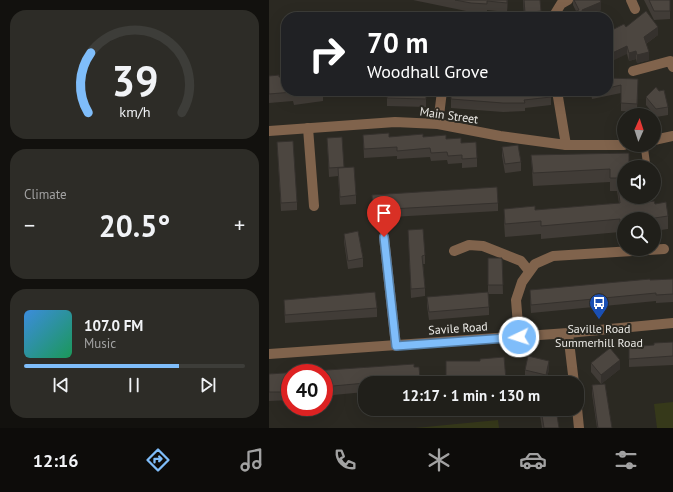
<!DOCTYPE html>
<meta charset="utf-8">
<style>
:root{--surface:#201f1a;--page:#2d2c27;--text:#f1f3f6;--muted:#a2a2a2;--line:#3d3d39;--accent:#7fbdfa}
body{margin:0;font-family:"PT Sans",sans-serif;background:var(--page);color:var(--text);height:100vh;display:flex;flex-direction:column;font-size:15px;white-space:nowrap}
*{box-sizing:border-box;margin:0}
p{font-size:13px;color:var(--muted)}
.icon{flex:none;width:22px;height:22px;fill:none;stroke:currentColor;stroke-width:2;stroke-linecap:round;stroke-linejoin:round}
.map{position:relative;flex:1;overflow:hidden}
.drawer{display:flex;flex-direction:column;gap:10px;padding:10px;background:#12110e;width:269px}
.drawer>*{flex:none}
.hud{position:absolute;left:12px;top:12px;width:332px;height:84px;border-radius:16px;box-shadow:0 4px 16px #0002,0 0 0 1px var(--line);background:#202124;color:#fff;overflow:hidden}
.needle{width:26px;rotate:3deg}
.tools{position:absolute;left:348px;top:108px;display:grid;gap:8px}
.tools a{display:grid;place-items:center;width:44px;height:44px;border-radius:50%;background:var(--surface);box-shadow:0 4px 16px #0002,0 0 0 1px var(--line);font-size:20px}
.speed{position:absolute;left:12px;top:364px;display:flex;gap:8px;font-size:20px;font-weight:700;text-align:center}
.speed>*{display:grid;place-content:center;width:52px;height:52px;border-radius:50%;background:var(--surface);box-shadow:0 4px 16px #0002,0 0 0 1px var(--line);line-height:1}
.speed .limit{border:6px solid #d22;background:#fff;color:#111}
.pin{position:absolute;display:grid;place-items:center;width:34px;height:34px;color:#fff;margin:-41px -17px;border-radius:50% 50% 50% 0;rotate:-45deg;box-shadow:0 0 4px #0007}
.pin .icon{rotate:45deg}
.me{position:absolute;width:44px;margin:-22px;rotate:266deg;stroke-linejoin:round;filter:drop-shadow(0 0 3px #0008)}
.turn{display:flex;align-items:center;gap:14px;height:84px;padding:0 20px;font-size:18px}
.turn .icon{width:52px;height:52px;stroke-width:2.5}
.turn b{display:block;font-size:28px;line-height:34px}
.big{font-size:30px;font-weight:700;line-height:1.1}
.drawer .card{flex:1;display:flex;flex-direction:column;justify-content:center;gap:6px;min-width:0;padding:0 14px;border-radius:16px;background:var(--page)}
.drawer .dial{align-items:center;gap:0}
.dial svg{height:104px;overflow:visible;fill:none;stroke:var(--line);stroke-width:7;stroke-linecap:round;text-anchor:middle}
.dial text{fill:var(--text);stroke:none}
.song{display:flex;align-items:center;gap:12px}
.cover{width:48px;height:48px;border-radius:6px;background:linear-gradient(135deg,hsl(210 70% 55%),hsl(150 70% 35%))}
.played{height:4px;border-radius:2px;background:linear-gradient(90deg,var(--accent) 70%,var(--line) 70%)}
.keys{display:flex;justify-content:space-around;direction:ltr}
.heat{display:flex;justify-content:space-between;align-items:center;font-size:22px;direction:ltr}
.trip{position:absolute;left:89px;top:376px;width:226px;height:40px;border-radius:16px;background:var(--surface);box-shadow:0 4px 16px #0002,0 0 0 1px var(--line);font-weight:700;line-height:40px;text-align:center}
.menu{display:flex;height:64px;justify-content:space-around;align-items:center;background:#0d0c0a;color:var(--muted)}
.menu .icon{width:28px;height:28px}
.menu .selected{color:var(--accent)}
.menu b{font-size:18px;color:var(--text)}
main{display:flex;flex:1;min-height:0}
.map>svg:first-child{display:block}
</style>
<main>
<section class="drawer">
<div class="card dial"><svg viewBox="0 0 100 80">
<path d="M14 69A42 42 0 1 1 86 69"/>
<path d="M14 69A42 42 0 0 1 16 23" stroke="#7fbdfa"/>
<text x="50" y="56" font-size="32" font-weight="700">39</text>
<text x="50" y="72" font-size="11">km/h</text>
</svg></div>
<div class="card"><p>Climate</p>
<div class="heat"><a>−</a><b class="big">20.5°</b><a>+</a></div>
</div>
<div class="card">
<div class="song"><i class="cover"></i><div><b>107.0 FM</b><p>Music</p></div></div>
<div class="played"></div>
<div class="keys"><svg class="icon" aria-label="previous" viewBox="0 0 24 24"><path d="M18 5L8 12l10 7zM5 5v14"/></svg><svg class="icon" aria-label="pause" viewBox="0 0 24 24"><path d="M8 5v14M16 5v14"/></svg><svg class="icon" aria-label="next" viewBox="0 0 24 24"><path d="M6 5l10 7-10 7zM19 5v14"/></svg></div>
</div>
</section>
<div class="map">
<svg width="404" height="428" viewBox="0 0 404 428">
<rect width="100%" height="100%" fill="#2b2922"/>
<path fill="#36391a" d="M404,402V428H388L385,404Z
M229,420L230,428H146Z"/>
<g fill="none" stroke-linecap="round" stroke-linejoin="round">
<path stroke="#80634c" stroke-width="7" d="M375,145L378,167"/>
<path stroke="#80634c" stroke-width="10" d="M362,0L366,9
M284,17L292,4L299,0
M364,71L401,61L404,67
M288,91L297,145
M169,124L173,91
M39,128L45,206
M115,237L127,346
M185,251L200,245L214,246L252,261L260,271
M299,333L305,383
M250,337L247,300L253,282L266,264L284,256L395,249
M308,408L310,428"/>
<path stroke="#80634c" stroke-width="10" d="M0,131L126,122L169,124L231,136L297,145H355
M385,140L404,136
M0,354L299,333L404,323"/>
</g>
<path fill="#413c37" d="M144,0H239L238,12L218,10V13L202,12Z
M254,0H271L272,17H255Z
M304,0H331L332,10L316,17H297V15L307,11L304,5Z
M375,0H401V19L385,20Z
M357,27L389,35L377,44L380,60L368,63L367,59L360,61L358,54Z
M0,76L10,77L54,91V101L25,105L24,101L0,103Z
M339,78L369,79L368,112L352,111V93L323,99L322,93L306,96L305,91H339Z
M157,91V107L118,106V98Z
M182,91L282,97V105L256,108V111L234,112L182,108Z
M377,97L399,107V115L387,117L377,105Z
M94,135L120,137H154L177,139L192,143L208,158V167L193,168V163L179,164L178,160L162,161L161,157L128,159V156L95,158Z
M58,138L75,167L87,195V204L71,205L69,176L60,177Z
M8,142L28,202V210L12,211Z
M233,147L252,162V171L236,173L233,156Z
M262,155L355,167L366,204H386L399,216V229L385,231V219H355V239L354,235L351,236V232L272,239V234L236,237L235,222V209L266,210L350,203L348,191H341V182L264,186Z
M103,195L229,203V211L104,218Z
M139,230L156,255V264H154L156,288V296L142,298Z
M75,234L94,258V267L79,269L75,242Z
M219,258H233L234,294H219Z
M404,279V302L387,303V301L262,313L261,298V290Z
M158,297L220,307V315L160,320L158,306Z
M15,300L108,308V317L16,323Z
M404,342V365L360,367V347L385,345Z
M235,357L237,383H177V361H211Z
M322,363L351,369L332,384L322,372Z
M145,367L151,378V383H96V392L64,395V398L55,399V373H21V400L0,401V374Z
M280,369L277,383L256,378V370Z
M323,385L343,428H328L323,394Z
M270,409H287L290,428H273Z"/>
<path fill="#35312d" d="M238,0H239L238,12Z
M332,2V10L316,17H313V10Z
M389,27V35L375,45V37Z
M358,46V54L339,63V55Z
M367,51V59L360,61V53Z
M380,52V60L368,63V55Z
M351,360V369L332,384V375Z
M280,361V369L277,383V375Z"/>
<path fill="#4c4640" stroke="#35312d" d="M186,0H238V3L218,1V4L202,3Z
M255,0H271L272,11L256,13Z
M305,0H331L332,2L313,10L315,17H298L297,15L310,10Z
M380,0H401V11H385Z
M377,11L389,27L375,37L380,52L368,55L367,51L360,53L358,46L339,55V32L355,24L357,27Z
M10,75V77H17V91H54V92L25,96L24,92L0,94V76Z
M339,78L369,79L368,104L352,103V85L339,88Z
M387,87L390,91L395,90L399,107L387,109L377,97Z
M120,91H157V99L118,98Z
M182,91H281L282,97L255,100L256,103H234L182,99Z
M120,133V137L154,134V137L177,135V139L192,138V143L207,142L208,158L193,159V155L179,156L178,152L162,153L161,148L128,151V147L95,149L94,135Z
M73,137L75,167L60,168L58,138Z
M24,141L28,202L12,203L8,142Z
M249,145L252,162L236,164L233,147Z
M360,153V166L374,165V167H355V197H365L366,204L385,201L386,204L397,202L399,216L379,219H355V226L354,222L351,223V219L272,226V221L236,224L235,209L266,206V210L351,203L348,178H341V169L264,173L262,155Z
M85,167L87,195L71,197L69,168Z
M228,187L229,203L104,210L103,195Z
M154,229L156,255L153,256L156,288L142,289L139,230Z
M89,231L94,258L79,261L75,234Z
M219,258H233L234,285H219Z
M381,279V280L404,279V294L387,295V293L262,305L261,290Z
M106,292L108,308L16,315L15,300Z
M219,292L220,307L160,312L158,297Z
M404,342V356L360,359V347L385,345V343Z
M341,348L351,360L332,375L322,363Z
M259,356L280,361L277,375L256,370Z
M235,357L237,380L209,382V376H177V361H211V359Z
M145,364V367H150L151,378L64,386V390H55V373H21V392H0V374Z
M336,384L343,428H329L323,385Z
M272,409H287L290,428H275Z"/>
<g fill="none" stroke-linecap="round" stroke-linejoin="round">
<defs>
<path id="route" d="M115,237L127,346L250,337"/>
</defs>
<use href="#route" stroke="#537ba2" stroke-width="10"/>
<use href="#route" stroke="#7fbdfa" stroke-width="7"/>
</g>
<defs>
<symbol id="bus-pin" viewBox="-11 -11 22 30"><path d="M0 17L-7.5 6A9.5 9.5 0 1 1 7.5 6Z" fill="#1a4fb4" stroke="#2b2922"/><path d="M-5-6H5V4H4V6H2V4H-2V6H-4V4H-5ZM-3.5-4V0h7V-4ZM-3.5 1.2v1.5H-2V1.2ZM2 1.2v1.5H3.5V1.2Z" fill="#fff"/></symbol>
</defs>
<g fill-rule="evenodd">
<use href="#bus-pin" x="319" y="292" width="22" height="30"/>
</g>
<g text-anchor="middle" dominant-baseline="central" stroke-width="4" stroke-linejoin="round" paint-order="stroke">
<g font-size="12" fill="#ecebe7" stroke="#2b2922">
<text transform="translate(180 115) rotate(8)">Main Street</text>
<text transform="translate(189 328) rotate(-4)">Savile Road</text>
</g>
<g font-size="12" fill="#ecebe7" stroke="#2b2922">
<text x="330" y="328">Saville Road<tspan x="330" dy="14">Summerhill Road</tspan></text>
</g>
</g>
</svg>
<div class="tools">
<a><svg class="needle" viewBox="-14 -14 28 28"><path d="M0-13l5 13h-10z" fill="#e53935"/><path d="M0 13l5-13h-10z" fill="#a2a2a2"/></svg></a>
<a><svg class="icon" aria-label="sound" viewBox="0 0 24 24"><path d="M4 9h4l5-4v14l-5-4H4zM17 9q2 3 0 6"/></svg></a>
<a><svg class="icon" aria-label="search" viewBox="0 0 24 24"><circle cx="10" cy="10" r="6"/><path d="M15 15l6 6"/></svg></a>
</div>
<div class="speed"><div class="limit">40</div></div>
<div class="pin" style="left:115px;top:237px;background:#d93025"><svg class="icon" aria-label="arrive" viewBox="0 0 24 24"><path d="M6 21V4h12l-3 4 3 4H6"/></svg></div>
<svg class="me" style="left:250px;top:337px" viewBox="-20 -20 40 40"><circle r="17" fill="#7fbdfa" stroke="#fff" stroke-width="3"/><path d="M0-11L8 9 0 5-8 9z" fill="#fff"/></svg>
<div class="trip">12:17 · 1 min · 130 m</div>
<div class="hud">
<div class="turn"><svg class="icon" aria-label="right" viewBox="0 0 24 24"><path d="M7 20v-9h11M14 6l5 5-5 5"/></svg><div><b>70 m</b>Woodhall Grove</div></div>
</div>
</div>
</main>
<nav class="menu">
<b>12:16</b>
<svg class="icon selected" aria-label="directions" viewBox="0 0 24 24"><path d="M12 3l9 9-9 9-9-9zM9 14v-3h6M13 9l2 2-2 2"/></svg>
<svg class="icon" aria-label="music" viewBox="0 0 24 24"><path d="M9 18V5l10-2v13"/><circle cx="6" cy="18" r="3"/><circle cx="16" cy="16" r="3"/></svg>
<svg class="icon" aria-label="phone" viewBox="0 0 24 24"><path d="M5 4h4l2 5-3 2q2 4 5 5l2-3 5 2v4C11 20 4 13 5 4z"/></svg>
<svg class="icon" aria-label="climate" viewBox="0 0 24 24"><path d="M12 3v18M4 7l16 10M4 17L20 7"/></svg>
<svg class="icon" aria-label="car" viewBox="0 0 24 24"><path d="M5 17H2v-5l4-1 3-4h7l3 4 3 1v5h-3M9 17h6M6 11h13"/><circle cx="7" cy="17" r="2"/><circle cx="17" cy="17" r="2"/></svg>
<svg class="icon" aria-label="filters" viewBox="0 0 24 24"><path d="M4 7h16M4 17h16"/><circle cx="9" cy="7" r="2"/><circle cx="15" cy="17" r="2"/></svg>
</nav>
